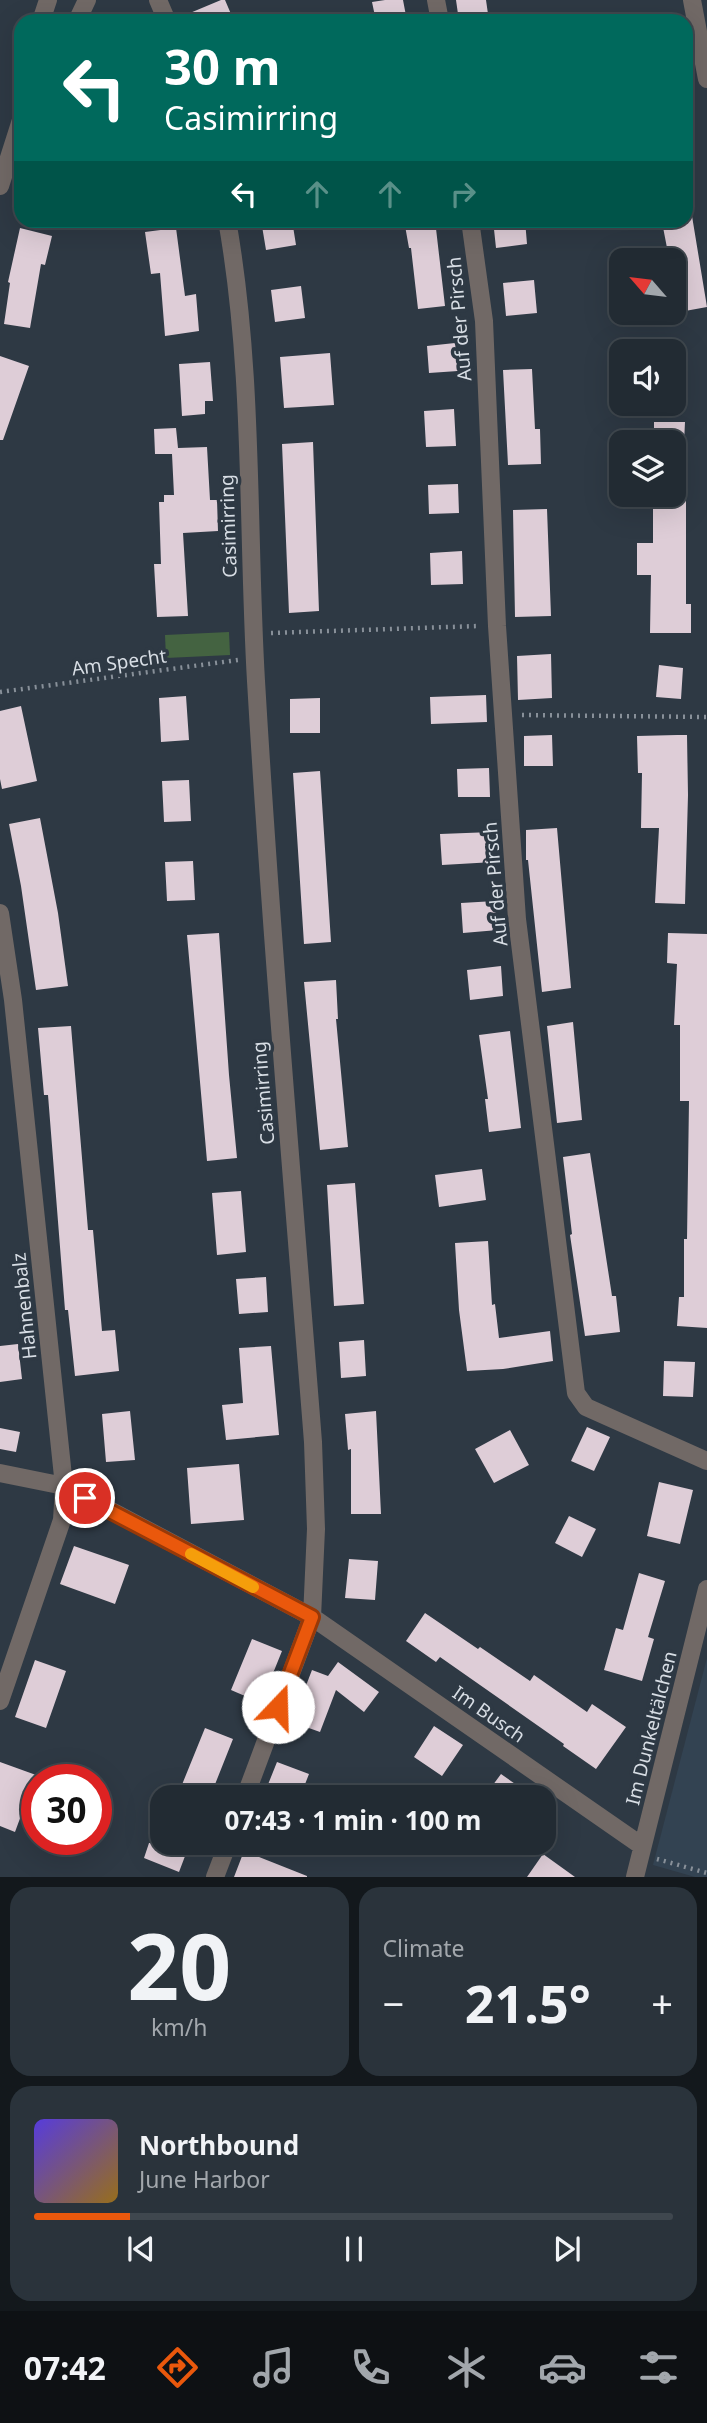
<!DOCTYPE html>
<meta charset="utf-8">
<style>
:root{--surface:#222b33;--page:#2a333b;--text:#f1f3f6;--muted:#a2a7ac;--line:#3f474e;--accent:#ea580c}
body{margin:0;font-family:"Noto Sans",sans-serif;background:var(--page);color:var(--text);height:100vh;display:flex;flex-direction:column;font-size:26px;white-space:nowrap}
*{box-sizing:border-box;margin:0}
p{font-size:23px;color:var(--muted)}
.icon{flex:none;width:38px;height:38px;fill:none;stroke:currentColor;stroke-width:2;stroke-linecap:round;stroke-linejoin:round}
.map{position:relative;height:1877px;overflow:hidden}
.drawer{display:flex;flex-direction:column;gap:10px;padding:10px;background:#13181c;flex:1}
.drawer>*{flex:none}
.top-card{position:absolute;left:14px;top:14px;width:679px;height:214px;border-radius:21px;box-shadow:0 7px 28px #0002,0 0 0 2px var(--line);background:#00695c;color:#fff;overflow:hidden}
.needle{width:46px;rotate:298deg}
.buttons{position:absolute;left:609px;top:248px;display:grid;gap:14px}
.buttons a{display:grid;place-items:center;width:77px;height:77px;border-radius:14px;background:var(--surface);box-shadow:0 7px 28px #0002,0 0 0 2px var(--line);font-size:35px}
.speed{position:absolute;left:21px;top:1764px;display:flex;gap:14px;font-size:35px;font-weight:700;text-align:center}
.speed>*{display:grid;place-content:center;width:91px;height:91px;border-radius:50%;background:var(--surface);box-shadow:0 7px 28px #0002,0 0 0 2px var(--line);line-height:1}
.speed .limit{border:10px solid #d22;background:#fff;color:#111}
.pin{position:absolute;display:grid;place-items:center;width:60px;height:60px;color:#fff;margin:-30px;border:4px solid #fff;border-radius:50%;box-shadow:0 2px 7px #0007}
.me{position:absolute;width:77px;margin:-38px;rotate:21deg;stroke-linejoin:round;filter:drop-shadow(0 0 5px #0008)}
.turn{display:flex;align-items:center;gap:24px;height:147px;padding:0 35px;font-size:32px}
.turn .icon{width:91px;height:91px;stroke-width:2.5}
.turn b{display:block;font-size:49px;line-height:60px}
.lanes{display:flex;align-items:center;height:66px;padding:0 35px;background:#0003;justify-content:center;gap:35px;direction:ltr}
.lanes .off{opacity:.35}
.big{font-size:52px;font-weight:700;line-height:1.1}
.drawer .card{flex:1;display:flex;flex-direction:column;justify-content:center;gap:10px;min-width:0;padding:0 24px;border-radius:21px;background:var(--page)}
.drawer .dial{align-items:center;gap:0}
.dial b{font-size:91px;line-height:1}
.song{display:flex;align-items:center;gap:21px}
.cover{width:84px;height:84px;border-radius:10px;background:linear-gradient(135deg,hsl(250 70% 55%),hsl(40 70% 35%))}
.played{height:7px;border-radius:4px;background:linear-gradient(90deg,var(--accent) 15%,var(--line) 15%)}
.keys{display:flex;justify-content:space-around;direction:ltr}
.heat{display:flex;justify-content:space-between;align-items:center;font-size:38px;direction:ltr}
.drawer .tiles{flex:1;display:grid;gap:10px;grid-template-columns:1fr 1fr}
.card:last-child{grid-column:span 2}
.trip{position:absolute;left:150px;top:1785px;width:406px;height:70px;border-radius:21px;background:var(--surface);box-shadow:0 7px 28px #0002,0 0 0 2px var(--line);font-weight:700;line-height:70px;text-align:center}
.tabs{display:flex;height:112px;justify-content:space-around;align-items:center;background:#0e1114;color:var(--muted)}
.tabs .icon{width:49px;height:49px}
.tabs .active{color:var(--accent)}
.tabs b{font-size:32px;color:var(--text)}
.map>svg:first-child{display:block}
</style>
<div class="map">
<svg width="707" height="1877" viewBox="0 0 707 1877">
<rect width="100%" height="100%" fill="#2e3944"/>
<path fill="#334352" d="M707,1658V1877H695L653,1865Z"/>
<path fill="#446341" d="M229,632L230,655L166,658L165,635Z"/>
<path fill="#decdd7" d="M221,0H225L234,21H178V18Z
M385,0H403L407,21H376L372,2Z
M456,0H486L489,21H459Z
M692,216L707,307L674,313V251L668,253L662,222L686,220V217Z
M261,220H292L296,245L266,250Z
M404,220H435L445,306L418,309L411,248H409Z
M493,220H525L527,244L496,248Z
M20,228L52,236L45,265L41,264L30,328L4,324L10,283L8,282Z
M176,228L185,296L196,294L199,331L165,336L160,273L151,274L145,232Z
M534,280L537,313L506,316L503,283Z
M301,286L305,318L275,322L271,290Z
M455,343L458,371L429,373L427,346Z
M330,353L334,405L284,408L280,357Z
M0,356L29,366L3,440H0Z
M210,362L213,401H205V414L182,416L179,364Z
M532,369L535,429H540L541,464L508,465L503,370Z
M454,409L456,446L426,447L424,411Z
M654,422H685L684,443H654Z
M176,428L178,448L207,447L210,500H217L218,531L183,533L188,616L157,617L154,564H161L159,502H164V495H174L172,454H155L154,429Z
M313,442L319,611L289,613L282,444Z
M458,484L459,513L429,514L428,485Z
M653,495H686V604H691V633H650L651,575H637V543H653Z
M547,509L551,616L515,617L513,510Z
M462,551L463,584L431,585L430,553Z
M551,654L552,698L518,700L517,656Z
M659,665L683,668L681,699L656,697Z
M486,695L487,722L431,724L430,697Z
M186,696L189,740L161,742L159,698Z
M320,698V733H290V699Z
M21,706L37,781L2,789L0,779V711Z
M552,735L553,766H524V736Z
M677,735H687L688,795L685,904L655,903L659,828H641L642,773H638L637,736Z
M489,768L490,797H458L457,769Z
M320,771L331,942L304,944L293,773Z
M189,780L191,821L164,822L162,781Z
M40,818L58,913L68,986L36,990L21,886L9,824Z
M557,828L571,988L542,992L528,860H526V830Z
M492,832L494,862L442,865L440,834Z
M193,861L195,900L167,901L165,862Z
M495,901L498,930L463,933L461,903Z
M219,933L229,1075L237,1158L207,1161L187,935Z
M668,933L707,934V1328L677,1326L679,1297H684V1239H687L689,1101H680V1025H674L677,964L667,963Z
M501,966L503,996L470,1000L467,970Z
M336,980L338,1019H336L348,1147L320,1150L304,982Z
M573,1022L582,1120L557,1123L547,1026Z
M71,1026L88,1230H93L102,1331L115,1330L119,1371L75,1376L68,1310H65L48,1095H44L38,1028Z
M510,1031L521,1128L489,1132L485,1099H488L479,1035Z
M590,1153L612,1296H616L620,1332L585,1336L570,1235L572,1234L563,1157Z
M482,1169L486,1200L439,1207L435,1175Z
M355,1183L364,1304L334,1306L327,1185Z
M241,1191L246,1252L217,1255L212,1193Z
M488,1241L492,1305L495,1304L499,1338L550,1331L553,1361L503,1369L467,1371L459,1310L455,1243Z
M266,1277L268,1312L239,1314L236,1279Z
M364,1340L366,1376L341,1378L339,1342Z
M18,1344L22,1379L0,1382V1346Z
M271,1346L279,1435L226,1440L222,1405L243,1403L239,1348Z
M664,1361L695,1362L693,1397L663,1396Z
M130,1411L135,1460L106,1462L102,1414Z
M376,1411L381,1514H351V1449L348,1450L345,1414Z
M587,1427L610,1437L594,1471L571,1461Z
M0,1428L20,1432L16,1452L0,1449Z
M510,1430L529,1465L494,1483L475,1449Z
M239,1464L244,1520L191,1524L187,1468Z
M659,1482L693,1490L680,1544L647,1536Z
M569,1516L596,1529L582,1557L555,1543Z
M74,1546L129,1565L115,1604L60,1584Z
M349,1559L378,1561L375,1600L345,1598Z
M639,1573L665,1581L648,1637L654,1639L642,1681L604,1670L616,1628L623,1630Z
M425,1613L478,1649L480,1647L530,1681L534,1675L587,1712L592,1704L626,1727L596,1769L563,1746L564,1744L440,1657L436,1662L406,1641Z
M252,1639L282,1651L261,1703L231,1690Z
M35,1660L66,1671L46,1728L15,1717Z
M338,1662L379,1692L364,1712L336,1690L320,1732L292,1722L312,1670L328,1676Z
M434,1726L463,1745L442,1776L414,1757Z
M205,1728L233,1739L210,1797H177Z
M0,1762L36,1775L15,1832L0,1826Z
M277,1762L309,1774L300,1797H263Z
M501,1774L534,1797H484Z
M149,1843H190L179,1872L144,1858Z
M244,1851L307,1876V1877H234Z
M543,1854L575,1877H527Z"/>
<g fill="none" stroke-linecap="round" stroke-linejoin="round">
<path stroke="#889099" stroke-width="4.5" stroke-dasharray="2 5" stroke-linecap="butt" d="M271,633L479,626
M0,692L238,660
M522,715L707,717
M657,1859L707,1873"/>
<path stroke="#716966" stroke-width="18" d="M158,0L167,21
M436,0L440,21
M692,0L707,79
M41,21L48,0
M77,21L87,0
M0,186L21,120
M227,220C254,372 247,528 256,681C271,935 293,1188 313,1442L316,1529L312,1617L245,1797
M470,220L484,321L497,626L517,919L576,1393L586,1407L707,1461
M0,913L13,1000L64,1486L62,1520L0,1701
M0,1473L64,1486L312,1617L642,1846
M215,1877L228,1843
M635,1877L707,1589"/>
</g>
<g fill="none" stroke-linecap="round" stroke-linejoin="round">
<defs>
<path id="route" d="M85,1498L312,1617L278,1707"/>
</defs>
<use href="#route" stroke="#983908" stroke-width="18"/>
<use href="#route" stroke="#ea580c" stroke-width="12"/>
<path stroke="#f59e0b" stroke-width="12" d="M191,1554L253,1587"/>
</g>
<g text-anchor="middle" dominant-baseline="central" stroke-width="7" stroke-linejoin="round" paint-order="stroke">
<g font-size="19" fill="#d7dde4" stroke="#2e3944">
<text transform="translate(459 319) rotate(-95)">Auf der Pirsch</text>
<text transform="translate(228 526) rotate(-92)">Casimirring</text>
<text transform="translate(119 662) rotate(-8)">Am Specht</text>
<text transform="translate(495 884) rotate(-95)">Auf der Pirsch</text>
<text transform="translate(263 1093) rotate(-95)">Casimirring</text>
<text transform="translate(24 1306) rotate(-96)">Hahnenbalz</text>
<text transform="translate(489 1714) rotate(35)">Im Busch</text>
<text transform="translate(651 1728) rotate(-76)">Im Dunkeltälchen</text>
</g>
</g>
</svg>
<div class="buttons">
<a><svg class="needle" viewBox="-14 -14 28 28"><path d="M0-13l5 13h-10z" fill="#e53935"/><path d="M0 13l5-13h-10z" fill="#a2a7ac"/></svg></a>
<a><svg class="icon" aria-label="sound" viewBox="0 0 24 24"><path d="M4 9h4l5-4v14l-5-4H4zM17 9q2 3 0 6"/></svg></a>
<a><svg class="icon" aria-label="layers" viewBox="0 0 24 24"><path d="M12 4l9 5-9 5-9-5zM3 14l9 5 9-5"/></svg></a>
</div>
<div class="speed"><div class="limit">30</div></div>
<div class="pin" style="left:85px;top:1498px;background:#d93025"><svg class="icon" aria-label="arrive" viewBox="0 0 24 24"><path d="M6 21V4h12l-3 4 3 4H6"/></svg></div>
<svg class="me" style="left:278px;top:1707px" viewBox="-20 -20 40 40"><circle r="19" fill="#fff"/><path d="M0-13L10 11 0 6-10 11z" fill="#ea580c"/></svg>
<div class="trip">07:43 · 1 min · 100 m</div>
<div class="top-card">
<div class="turn"><svg class="icon" aria-label="left" viewBox="0 0 24 24"><path d="M17 20v-9H6M10 6l-5 5 5 5"/></svg><div><b>30 m</b>Casimirring</div></div>
<div class="lanes"><svg class="icon" aria-label="left" viewBox="0 0 24 24"><path d="M17 20v-9H6M10 6l-5 5 5 5"/></svg><svg class="icon off" aria-label="ahead" viewBox="0 0 24 24"><path d="M12 20V5M6 11l6-6 6 6"/></svg><svg class="icon off" aria-label="ahead" viewBox="0 0 24 24"><path d="M12 20V5M6 11l6-6 6 6"/></svg><svg class="icon off" aria-label="right" viewBox="0 0 24 24"><path d="M7 20v-9h11M14 6l5 5-5 5"/></svg></div>
</div>
</div>
<section class="drawer">
<div class="tiles">
<div class="card dial"><b>20</b><p>km/h</p></div>
<div class="card"><p>Climate</p>
<div class="heat"><a>−</a><b class="big">21.5°</b><a>+</a></div>
</div>
<div class="card">
<div class="song"><i class="cover"></i><div><b>Northbound</b><p>June Harbor</p></div></div>
<div class="played"></div>
<div class="keys"><svg class="icon" aria-label="previous" viewBox="0 0 24 24"><path d="M18 5L8 12l10 7zM5 5v14"/></svg><svg class="icon" aria-label="pause" viewBox="0 0 24 24"><path d="M8 5v14M16 5v14"/></svg><svg class="icon" aria-label="next" viewBox="0 0 24 24"><path d="M6 5l10 7-10 7zM19 5v14"/></svg></div>
</div>
</div>
</section>
<nav class="tabs">
<b>07:42</b>
<svg class="icon active" aria-label="directions" viewBox="0 0 24 24"><path d="M12 3l9 9-9 9-9-9zM9 14v-3h6M13 9l2 2-2 2"/></svg>
<svg class="icon" aria-label="music" viewBox="0 0 24 24"><path d="M9 18V5l10-2v13"/><circle cx="6" cy="18" r="3"/><circle cx="16" cy="16" r="3"/></svg>
<svg class="icon" aria-label="phone" viewBox="0 0 24 24"><path d="M5 4h4l2 5-3 2q2 4 5 5l2-3 5 2v4C11 20 4 13 5 4z"/></svg>
<svg class="icon" aria-label="climate" viewBox="0 0 24 24"><path d="M12 3v18M4 7l16 10M4 17L20 7"/></svg>
<svg class="icon" aria-label="car" viewBox="0 0 24 24"><path d="M5 17H2v-5l4-1 3-4h7l3 4 3 1v5h-3M9 17h6M6 11h13"/><circle cx="7" cy="17" r="2"/><circle cx="17" cy="17" r="2"/></svg>
<svg class="icon" aria-label="filters" viewBox="0 0 24 24"><path d="M4 7h16M4 17h16"/><circle cx="9" cy="7" r="2"/><circle cx="15" cy="17" r="2"/></svg>
</nav>
